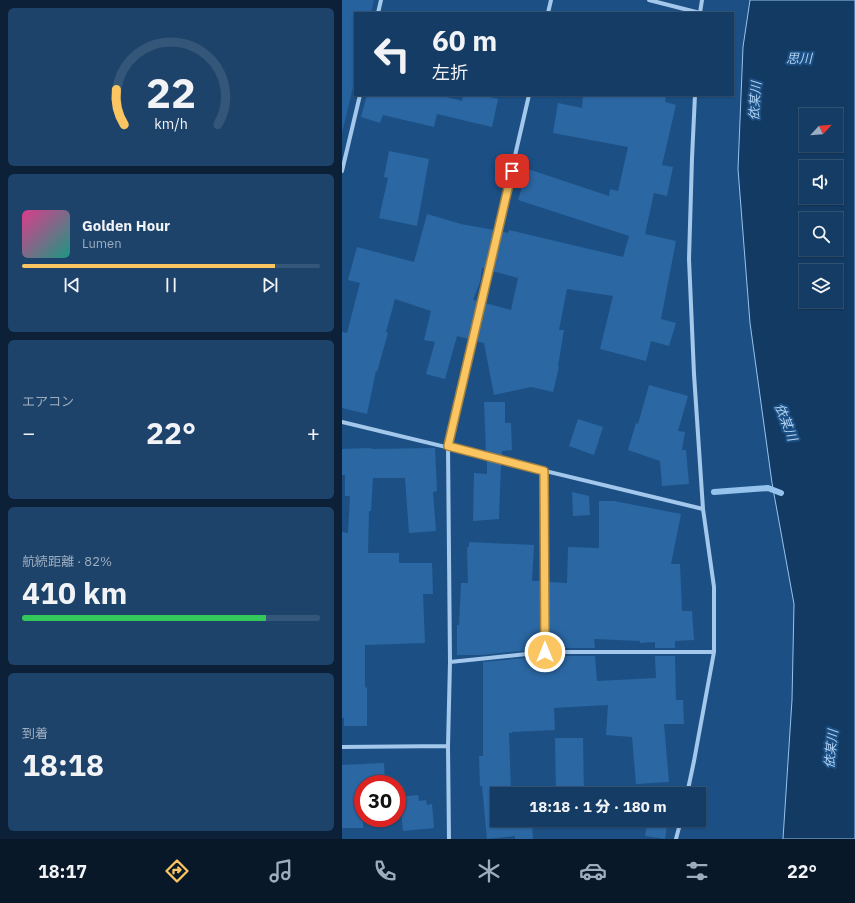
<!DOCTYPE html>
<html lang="ja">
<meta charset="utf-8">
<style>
:root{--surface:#153c64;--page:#1e436a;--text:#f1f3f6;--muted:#9dadbf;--line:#345678;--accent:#fbc661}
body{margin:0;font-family:"IBM Plex Sans","Noto Sans JP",sans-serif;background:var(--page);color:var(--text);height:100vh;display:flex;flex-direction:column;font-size:15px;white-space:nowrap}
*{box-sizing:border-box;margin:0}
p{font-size:13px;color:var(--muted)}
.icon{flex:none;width:22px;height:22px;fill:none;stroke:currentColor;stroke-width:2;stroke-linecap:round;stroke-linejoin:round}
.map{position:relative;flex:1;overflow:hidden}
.drawer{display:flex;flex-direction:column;gap:8px;padding:8px;background:#0c2137;width:342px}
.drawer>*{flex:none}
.top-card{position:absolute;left:12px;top:12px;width:380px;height:84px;border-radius:0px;box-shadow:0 1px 3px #0004,0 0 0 1px var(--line);background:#153c64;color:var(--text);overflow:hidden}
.needle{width:26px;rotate:64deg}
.fabs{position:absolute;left:457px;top:108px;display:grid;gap:8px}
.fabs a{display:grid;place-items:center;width:44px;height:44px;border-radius:0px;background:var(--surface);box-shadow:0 1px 3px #0004,0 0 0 1px var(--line);font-size:20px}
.speed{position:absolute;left:12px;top:775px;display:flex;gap:8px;font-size:20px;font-weight:700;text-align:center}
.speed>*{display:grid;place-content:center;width:52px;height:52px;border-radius:50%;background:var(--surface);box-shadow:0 1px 3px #0004,0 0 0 1px var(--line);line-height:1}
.speed .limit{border:6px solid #d22;background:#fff;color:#111}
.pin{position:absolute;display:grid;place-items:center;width:34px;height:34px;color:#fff;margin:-17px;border-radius:8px;box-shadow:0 2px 6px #0006}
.me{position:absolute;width:44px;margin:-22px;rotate:0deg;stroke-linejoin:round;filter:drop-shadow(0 0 3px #0008)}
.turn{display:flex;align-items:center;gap:14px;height:84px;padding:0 12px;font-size:18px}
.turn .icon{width:52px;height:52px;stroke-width:2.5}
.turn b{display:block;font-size:28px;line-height:34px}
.big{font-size:30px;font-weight:800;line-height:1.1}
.drawer .widget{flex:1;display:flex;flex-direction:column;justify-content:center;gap:6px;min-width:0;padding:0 14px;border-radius:6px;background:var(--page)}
.drawer .dial{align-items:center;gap:0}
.dial svg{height:104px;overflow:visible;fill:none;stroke:var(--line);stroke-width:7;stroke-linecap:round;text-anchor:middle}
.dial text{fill:var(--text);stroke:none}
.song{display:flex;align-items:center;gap:12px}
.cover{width:48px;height:48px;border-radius:6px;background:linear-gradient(135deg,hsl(330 70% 55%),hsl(170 70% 35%))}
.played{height:4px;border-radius:2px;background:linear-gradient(90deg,var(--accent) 85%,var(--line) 85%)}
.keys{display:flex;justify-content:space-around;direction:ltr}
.heat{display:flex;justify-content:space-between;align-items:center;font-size:22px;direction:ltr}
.charge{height:6px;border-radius:3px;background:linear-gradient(90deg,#34c759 82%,var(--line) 0)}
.trip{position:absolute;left:148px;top:787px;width:216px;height:40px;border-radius:0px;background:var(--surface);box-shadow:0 1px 3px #0004,0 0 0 1px var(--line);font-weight:800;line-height:40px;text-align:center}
.tab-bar{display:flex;height:64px;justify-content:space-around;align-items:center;background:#081828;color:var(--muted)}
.tab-bar .icon{width:28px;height:28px}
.tab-bar .on{color:var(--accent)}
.tab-bar b{font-size:18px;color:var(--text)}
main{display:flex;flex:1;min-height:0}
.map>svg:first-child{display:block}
</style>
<main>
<section class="drawer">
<div class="widget dial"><svg viewBox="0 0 100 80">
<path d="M14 69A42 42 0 1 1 86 69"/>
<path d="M14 69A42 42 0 0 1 8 42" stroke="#fbc661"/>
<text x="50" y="56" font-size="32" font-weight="700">22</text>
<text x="50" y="72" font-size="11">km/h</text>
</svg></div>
<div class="widget">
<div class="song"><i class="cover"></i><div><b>Golden Hour</b><p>Lumen</p></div></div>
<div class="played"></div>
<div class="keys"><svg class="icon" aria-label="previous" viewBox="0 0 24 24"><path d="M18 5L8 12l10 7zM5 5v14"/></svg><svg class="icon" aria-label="pause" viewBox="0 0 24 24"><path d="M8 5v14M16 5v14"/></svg><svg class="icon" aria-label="next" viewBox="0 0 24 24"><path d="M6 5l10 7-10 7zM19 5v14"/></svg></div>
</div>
<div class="widget"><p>エアコン</p>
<div class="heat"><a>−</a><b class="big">22°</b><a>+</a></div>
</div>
<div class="widget"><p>航続距離 · 82%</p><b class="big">410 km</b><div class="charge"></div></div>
<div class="widget"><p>到着</p><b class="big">18:18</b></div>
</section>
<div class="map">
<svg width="513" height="839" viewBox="0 0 513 839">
<rect width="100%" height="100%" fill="#1c5085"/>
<path fill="#25629e" d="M0,0H32L29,13H13V79L0,133Z"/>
<path fill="#133a63" stroke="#96c3ed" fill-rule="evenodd" d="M408,0H513V839H441L450,700L452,604L430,483L408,323L396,169L401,47ZM464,115H494V145H464ZM464,167H494V197H464ZM464,219H494V249H464ZM464,271H494V301H464Z"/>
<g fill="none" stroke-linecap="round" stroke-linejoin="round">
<path stroke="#96c3ed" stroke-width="6" d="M372,492L426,488L439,493"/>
</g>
<path fill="#2b67a3" d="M25,95H97L120,101L121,95H140L156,99L150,127L95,114L92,127L41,115L38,123L19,117Z
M241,95H324L323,102L334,105L320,165L331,167L325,196L312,193L303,234L334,241L319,319L334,323L327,346L309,341L304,361L258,349L271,296L225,289L217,330H222L216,366L217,367L211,392L189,387L152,395L142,343L134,341L143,303L169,310L176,278L150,271L159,231L166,233L167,230L281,257L287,236L176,200L186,169L267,196L268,189L276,191L286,147L211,133L216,103L240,108Z
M47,151L87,159L75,226L37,218L46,178L42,177Z
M85,214L119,224L152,230L143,269L140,268L138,282L131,300L136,301L127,339L115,336L103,379L84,374L93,342L82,340L89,311L53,299L44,332L46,333L35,372L34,371L25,414L0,408V332L5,333L18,283L6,280L15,247L72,262Z
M307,385L346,396L336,431L343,432L340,450H344L347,484L320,486L318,461L286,450L294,423L296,424Z
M142,402H163V423H169L170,450L160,451V456L144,453Z
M236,419L261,427L252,455L227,446Z
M29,448L30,449L93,448L95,491L91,492L94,531L67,533L63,478H31L29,511H27L26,553H57V563H90L91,594H81L83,643L23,645V687L25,688V726H2V718H0V532L6,533L8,496H3V475H0V449Z
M145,460L159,463L157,519L131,521L132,473L145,474Z
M230,492L247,496L248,515L231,516Z
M257,501H272L339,514L329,564H338L340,611H350L352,640L333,641V648H313V642L298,643V641L252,639L253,648H206V582L225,583L226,547L257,548Z
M127,542L192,545L190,581H199V649L139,655H115V625H117L119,583H126L125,547H127Z
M203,656H253L255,681L314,678L313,656H333L334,700H341L342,724H322L327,782L294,784L290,737L264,735L266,705L212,708L213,730L170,732V733H167L169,792L193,791V794H155V820H194L195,825H190L191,839H173V836L145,839L140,786H138L137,756H141V662Z
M213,738H241L242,794H214Z
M42,763L43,784H21V828H0V765Z
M76,795L77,801L84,800L85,805L90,804L92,828L61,831L58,797Z
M306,820H326L323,839L303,836Z"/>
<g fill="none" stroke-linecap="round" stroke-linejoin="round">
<path stroke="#a3c8eb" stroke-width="4" d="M307,0L358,13
M36,13L39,0
M206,13L209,0
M358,13L360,0
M0,171L18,95
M0,422C121,450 241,480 361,509
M202,471L203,652
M108,662L203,652H372
M0,747L106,746
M345,794L352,761L372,652V587L361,509L352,374L347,259L350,158L353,95
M107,839L106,746L108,662L106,446L187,95
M334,839L339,820"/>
</g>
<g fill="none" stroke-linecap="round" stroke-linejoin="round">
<defs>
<path id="route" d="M170,171L106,446L202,471L203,652"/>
</defs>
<use href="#route" stroke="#a3813f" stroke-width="10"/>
<use href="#route" stroke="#fbc661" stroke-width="7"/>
</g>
<g text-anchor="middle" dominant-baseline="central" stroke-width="4" stroke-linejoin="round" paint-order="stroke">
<g font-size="13" font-style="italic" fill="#afd1f2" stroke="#1c5085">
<text x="457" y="58">思川</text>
<text transform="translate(413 101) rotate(-86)">依某川</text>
<text transform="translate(444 422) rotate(69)">依某川</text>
<text transform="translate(489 749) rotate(-84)">依某川</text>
</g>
</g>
</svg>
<div class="fabs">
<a><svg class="needle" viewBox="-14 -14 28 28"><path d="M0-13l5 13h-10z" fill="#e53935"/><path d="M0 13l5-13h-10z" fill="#9dadbf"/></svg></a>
<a><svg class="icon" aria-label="sound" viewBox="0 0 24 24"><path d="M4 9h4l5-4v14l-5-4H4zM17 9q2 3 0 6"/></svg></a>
<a><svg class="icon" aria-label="search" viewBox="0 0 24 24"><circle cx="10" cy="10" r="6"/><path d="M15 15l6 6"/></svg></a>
<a><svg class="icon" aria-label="layers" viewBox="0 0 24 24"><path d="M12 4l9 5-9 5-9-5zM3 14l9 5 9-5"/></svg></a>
</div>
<div class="speed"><div class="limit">30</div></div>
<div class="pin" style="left:170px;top:171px;background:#d93025"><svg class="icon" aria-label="arrive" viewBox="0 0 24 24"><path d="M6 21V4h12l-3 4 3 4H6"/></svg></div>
<svg class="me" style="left:203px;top:652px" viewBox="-20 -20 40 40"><circle r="17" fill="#fbc661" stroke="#fff" stroke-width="3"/><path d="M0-11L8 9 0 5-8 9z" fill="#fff"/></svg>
<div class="trip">18:18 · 1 分 · 180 m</div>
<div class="top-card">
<div class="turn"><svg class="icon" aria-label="left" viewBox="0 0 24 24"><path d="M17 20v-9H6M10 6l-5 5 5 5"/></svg><div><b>60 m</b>左折</div></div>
</div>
</div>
</main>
<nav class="tab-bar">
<b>18:17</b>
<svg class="icon on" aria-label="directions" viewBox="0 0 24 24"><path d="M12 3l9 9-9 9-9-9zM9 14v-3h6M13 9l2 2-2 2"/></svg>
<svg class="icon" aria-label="music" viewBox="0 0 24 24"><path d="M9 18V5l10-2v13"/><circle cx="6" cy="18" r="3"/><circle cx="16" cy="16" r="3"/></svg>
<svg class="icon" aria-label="phone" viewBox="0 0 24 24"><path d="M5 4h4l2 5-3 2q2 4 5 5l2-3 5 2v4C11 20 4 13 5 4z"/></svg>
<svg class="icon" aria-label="climate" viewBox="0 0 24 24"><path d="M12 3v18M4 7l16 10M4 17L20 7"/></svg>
<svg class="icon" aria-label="car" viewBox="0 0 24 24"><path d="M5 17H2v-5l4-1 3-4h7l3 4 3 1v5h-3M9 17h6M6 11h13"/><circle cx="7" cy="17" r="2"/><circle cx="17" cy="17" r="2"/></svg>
<svg class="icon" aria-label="filters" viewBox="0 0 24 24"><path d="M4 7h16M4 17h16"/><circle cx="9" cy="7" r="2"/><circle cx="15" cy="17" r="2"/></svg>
<b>22°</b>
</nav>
